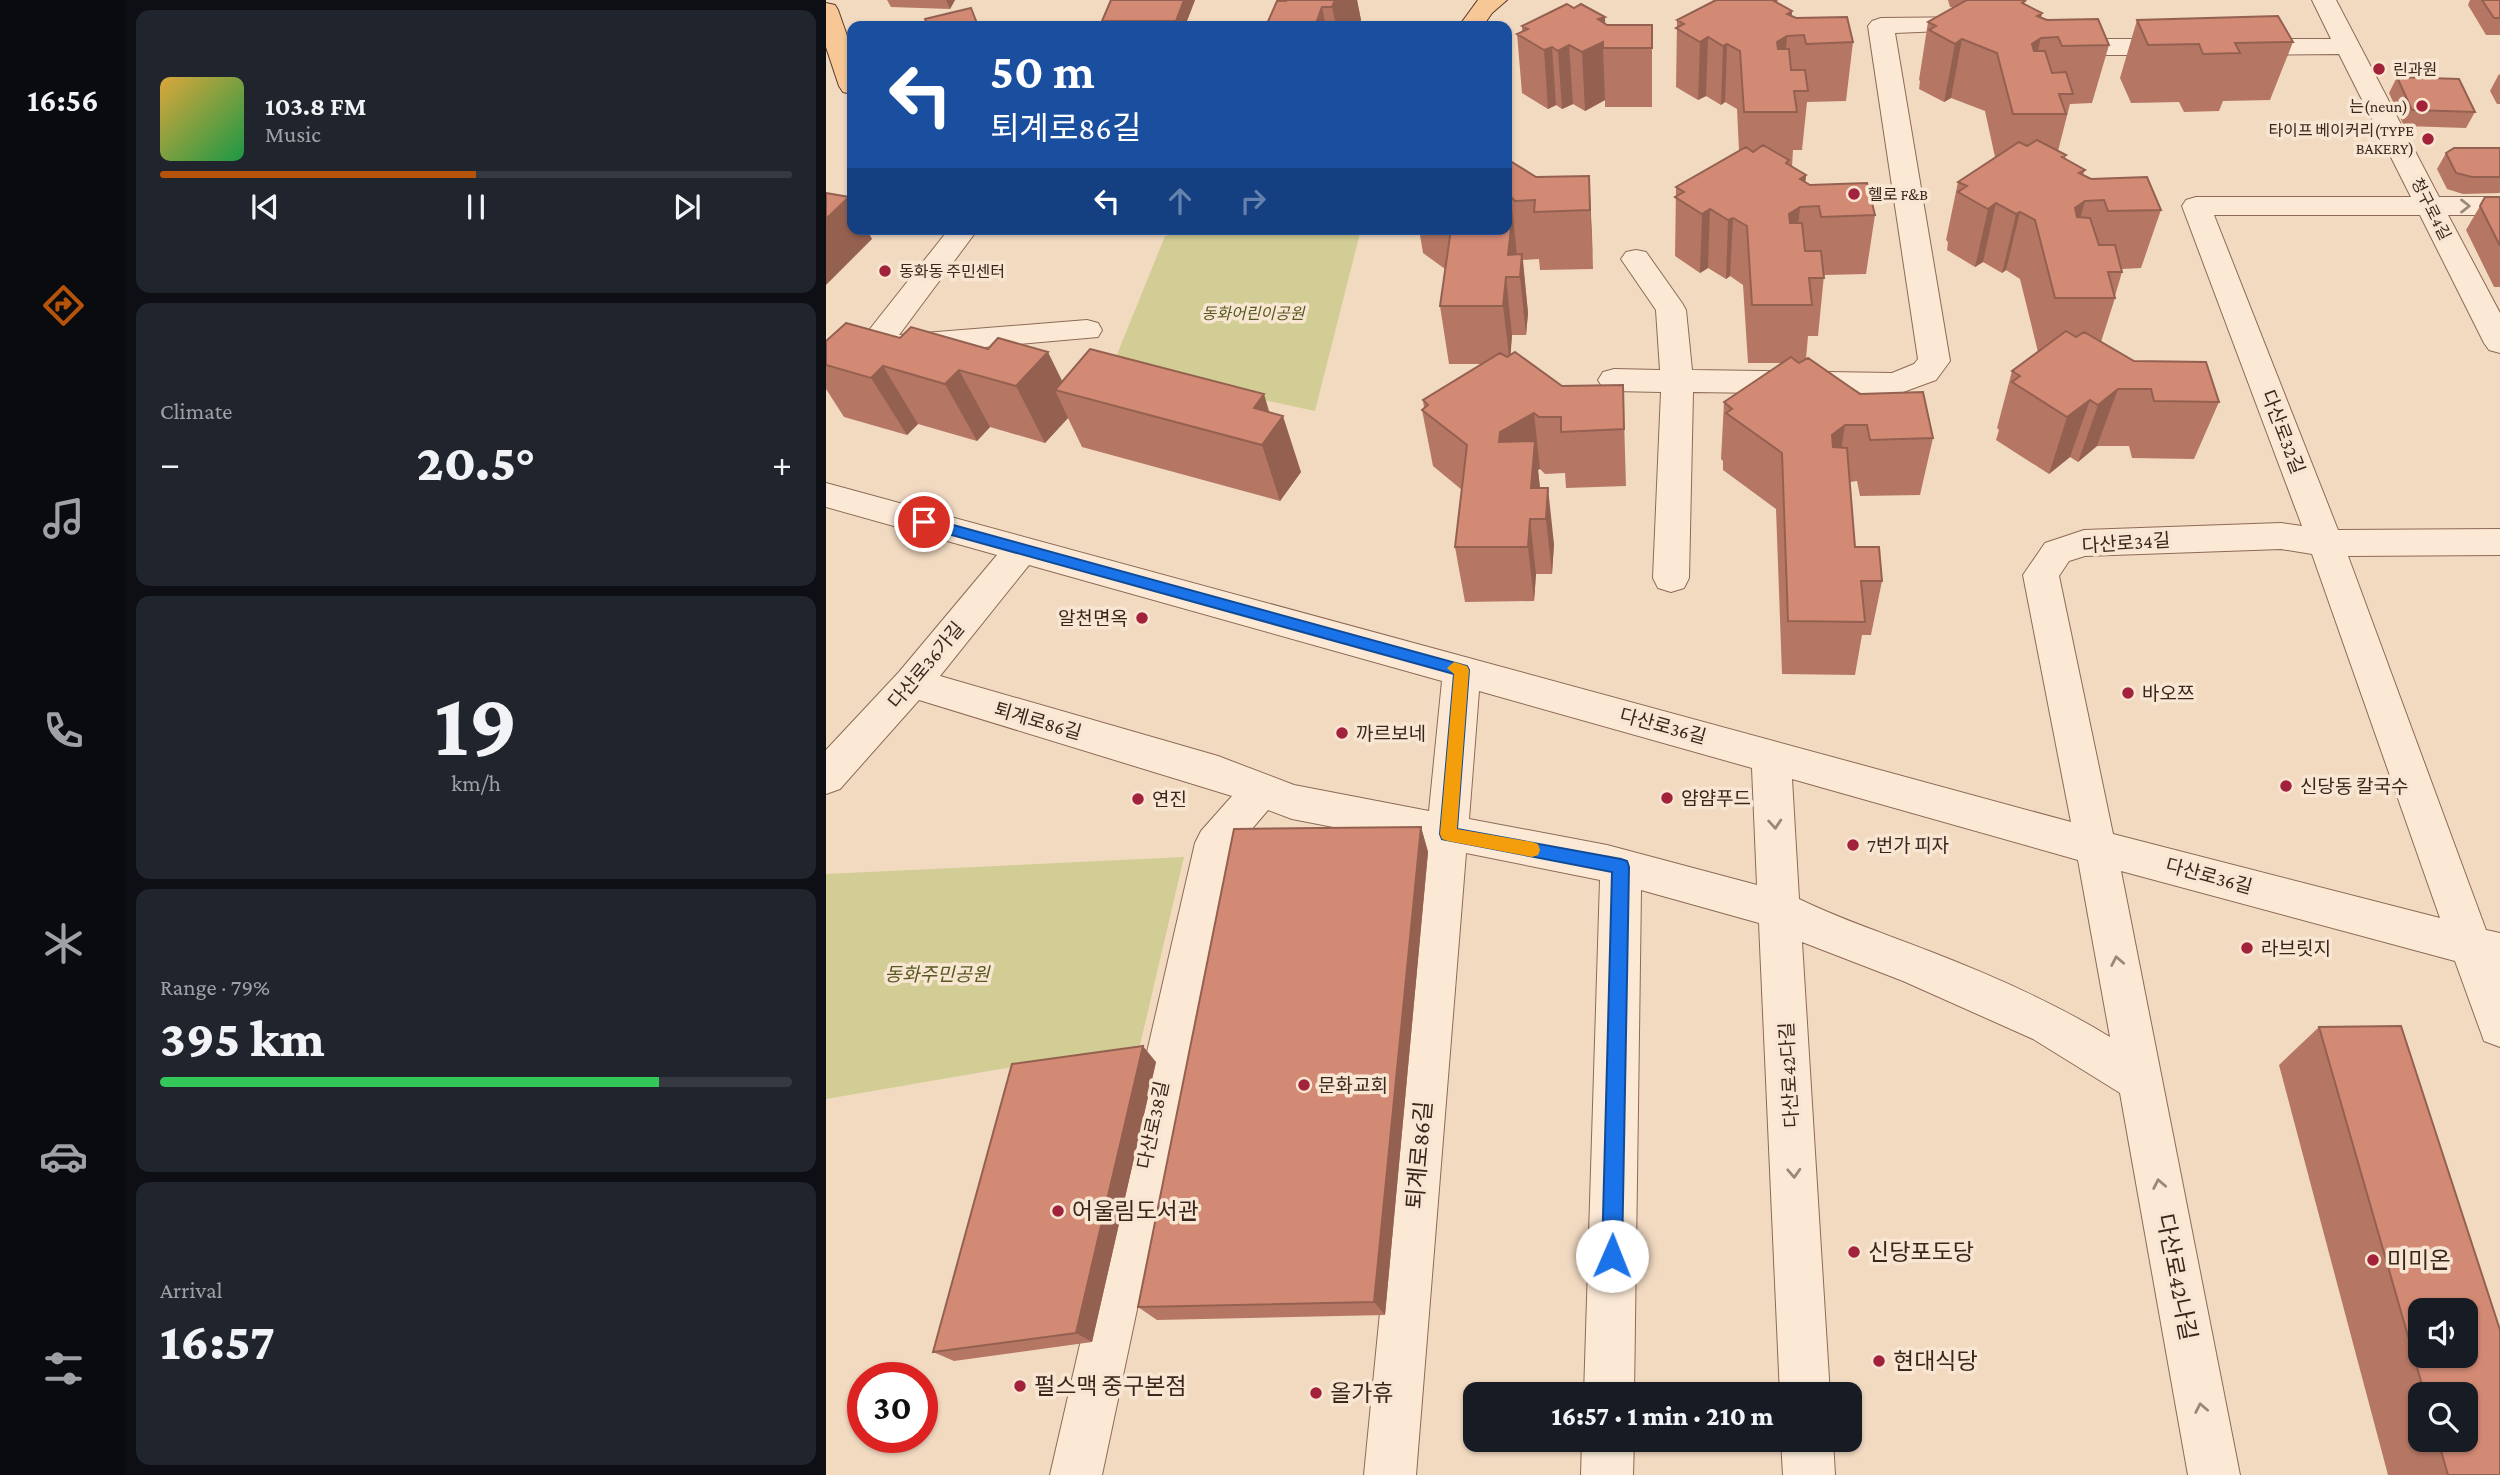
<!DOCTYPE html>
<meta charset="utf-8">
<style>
:root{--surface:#171b24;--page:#20242c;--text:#f1f3f6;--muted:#9ea1a6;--line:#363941;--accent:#b45309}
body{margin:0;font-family:"Crimson Pro","Noto Sans KR",serif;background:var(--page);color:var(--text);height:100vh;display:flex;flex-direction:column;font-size:26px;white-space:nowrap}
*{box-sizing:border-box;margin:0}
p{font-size:23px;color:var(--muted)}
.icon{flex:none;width:38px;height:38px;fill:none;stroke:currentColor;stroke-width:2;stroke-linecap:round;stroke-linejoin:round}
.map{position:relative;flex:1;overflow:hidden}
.sheet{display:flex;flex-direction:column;gap:10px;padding:10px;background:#0d0f14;width:700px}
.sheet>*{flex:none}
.banner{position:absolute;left:21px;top:21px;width:665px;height:214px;border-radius:14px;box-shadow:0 2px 5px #0004;background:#1a4fa0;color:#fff;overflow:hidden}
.controls{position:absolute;left:1582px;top:1298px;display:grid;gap:14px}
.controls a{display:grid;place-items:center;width:70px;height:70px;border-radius:14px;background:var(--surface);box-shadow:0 2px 5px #0004;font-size:35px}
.speed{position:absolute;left:21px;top:1362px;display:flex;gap:14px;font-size:35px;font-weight:700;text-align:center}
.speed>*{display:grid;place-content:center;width:91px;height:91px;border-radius:50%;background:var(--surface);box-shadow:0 2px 5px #0004;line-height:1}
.speed .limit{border:10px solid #d22;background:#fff;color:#111}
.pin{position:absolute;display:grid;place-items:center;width:60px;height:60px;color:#fff;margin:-30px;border:4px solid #fff;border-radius:50%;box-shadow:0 2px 7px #0007}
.me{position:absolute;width:77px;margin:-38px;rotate:1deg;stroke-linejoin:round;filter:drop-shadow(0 0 5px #0008)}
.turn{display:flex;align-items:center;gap:24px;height:147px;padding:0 28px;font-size:32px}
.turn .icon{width:91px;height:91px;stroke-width:2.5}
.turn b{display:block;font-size:49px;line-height:60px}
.lanes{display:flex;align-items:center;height:66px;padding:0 28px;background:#0003;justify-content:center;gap:35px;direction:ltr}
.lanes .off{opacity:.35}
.big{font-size:52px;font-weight:800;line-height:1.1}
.sheet .widget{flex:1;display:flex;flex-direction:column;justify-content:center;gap:10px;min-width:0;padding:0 24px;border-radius:14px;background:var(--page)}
.sheet .dial{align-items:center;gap:0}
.dial b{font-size:91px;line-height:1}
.song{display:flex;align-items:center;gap:21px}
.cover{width:84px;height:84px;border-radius:10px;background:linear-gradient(135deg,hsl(40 70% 55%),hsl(140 70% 35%))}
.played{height:7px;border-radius:4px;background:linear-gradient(90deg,var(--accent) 50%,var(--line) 50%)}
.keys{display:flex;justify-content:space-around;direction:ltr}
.heat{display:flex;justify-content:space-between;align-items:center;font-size:38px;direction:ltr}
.charge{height:10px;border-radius:5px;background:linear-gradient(90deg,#34c759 79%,var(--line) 0)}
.trip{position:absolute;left:637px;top:1382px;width:399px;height:70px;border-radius:14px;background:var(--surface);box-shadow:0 2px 5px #0004;font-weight:800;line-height:70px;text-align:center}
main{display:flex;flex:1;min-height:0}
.menu{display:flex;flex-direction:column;width:126px;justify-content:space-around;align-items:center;background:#090b0e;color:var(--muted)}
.menu .icon{width:49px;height:49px}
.menu .selected{color:var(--accent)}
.menu b{font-size:32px;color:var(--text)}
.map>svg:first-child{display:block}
</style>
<main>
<nav class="menu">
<b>16:56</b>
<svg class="icon selected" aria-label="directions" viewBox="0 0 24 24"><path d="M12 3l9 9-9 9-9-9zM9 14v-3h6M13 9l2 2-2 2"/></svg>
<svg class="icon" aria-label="music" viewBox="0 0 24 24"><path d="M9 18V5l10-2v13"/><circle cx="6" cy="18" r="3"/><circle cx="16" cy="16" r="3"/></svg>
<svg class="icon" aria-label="phone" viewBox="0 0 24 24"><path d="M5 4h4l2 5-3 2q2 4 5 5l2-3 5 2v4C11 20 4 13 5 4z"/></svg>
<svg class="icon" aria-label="climate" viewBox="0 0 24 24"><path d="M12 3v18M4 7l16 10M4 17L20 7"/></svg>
<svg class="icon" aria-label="car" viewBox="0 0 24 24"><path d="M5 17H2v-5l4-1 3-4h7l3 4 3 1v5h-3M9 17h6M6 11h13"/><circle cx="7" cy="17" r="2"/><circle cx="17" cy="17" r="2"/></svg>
<svg class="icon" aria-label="filters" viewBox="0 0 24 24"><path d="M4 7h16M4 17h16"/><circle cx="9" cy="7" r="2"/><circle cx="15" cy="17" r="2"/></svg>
</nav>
<section class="sheet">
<div class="widget">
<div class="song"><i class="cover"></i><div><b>103.8 FM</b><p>Music</p></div></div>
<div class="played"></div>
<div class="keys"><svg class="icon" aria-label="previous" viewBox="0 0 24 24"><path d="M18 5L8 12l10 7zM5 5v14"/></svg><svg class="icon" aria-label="pause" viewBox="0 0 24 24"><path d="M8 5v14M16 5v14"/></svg><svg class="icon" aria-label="next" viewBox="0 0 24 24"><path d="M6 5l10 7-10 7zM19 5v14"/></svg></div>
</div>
<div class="widget"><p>Climate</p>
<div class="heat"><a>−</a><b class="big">20.5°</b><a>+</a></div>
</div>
<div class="widget dial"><b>19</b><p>km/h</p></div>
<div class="widget"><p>Range · 79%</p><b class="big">395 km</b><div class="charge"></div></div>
<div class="widget"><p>Arrival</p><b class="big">16:57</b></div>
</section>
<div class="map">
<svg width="1674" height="1475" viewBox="0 0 1674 1475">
<rect width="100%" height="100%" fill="#f2dac1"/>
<path fill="#d1cd94" d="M376,229H535L489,411L286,367L339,236Z
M358,857L314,1045L0,1099V874Z"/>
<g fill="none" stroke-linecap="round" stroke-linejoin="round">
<defs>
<path id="minor" d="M1486,0H1510L1613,197H1674V215H1622L1674,313V353L1663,350L1658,343L1594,215H1388L1512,530L1674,529V555L1522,556L1660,930L1674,933V1047L1658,1041L1629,961L1295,871L1414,1475H1362L1294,1093L1207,1039L1077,981L976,942L1004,1395H954L933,923L815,890L808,1395H758L774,880L640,853L590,1475H538L600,845L466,819L442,810L408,850L276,1475H224L369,843L375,831L406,796L93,700L14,789L0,794V750L73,672L171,555L0,507V483L1245,822L1197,575L1219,543L1258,530L1455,523L1476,526L1356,206L1360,200L1370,197H1585L1513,54L1412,55L1403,52L1399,47L1403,42L1412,39H1505ZM1455,549L1486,554L1614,918L1287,834L1233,576L1243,561L1259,556ZM203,565L616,681L603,811L468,785L392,756L114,676ZM653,691L926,768L931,885L781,845L643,819ZM966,779L1252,860L1284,1037C1227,1002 1165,975 1103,951C1060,934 1016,920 973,899Z
M1153,17L1162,19L1165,24L1162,29L1069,33L1124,361L1110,380L1069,395L867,392L863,578L858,588L845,592L832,588L827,578L835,392L788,391L777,388L772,380L777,372L788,369L834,370L830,310L795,259L800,252L810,250L820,252L856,303L860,310L866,370L1066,373L1088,364L1092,359L1042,26L1046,21L1055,18Z
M1232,26L1277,39H1355L1364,42L1368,47L1364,52L1355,55H1275L1223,39L1219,34L1223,29Z
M123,229H152L73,335L261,320L272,323L276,330L272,337L47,357L0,369V347L36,339Z
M756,1440H808L807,1475H755Z
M955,1440H1007L1009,1475H957Z"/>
<path id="major" d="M652,0H681L666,13L657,26H633Z
M0,3L9,5L12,10L26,50V94L17,92L13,86L0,47Z"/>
</defs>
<use href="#minor" stroke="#8d6a57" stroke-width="2"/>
<use href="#major" stroke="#5a392c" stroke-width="2"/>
<use href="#minor" fill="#fbe9d5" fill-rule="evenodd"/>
<use href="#major" fill="#f8c796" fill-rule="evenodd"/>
</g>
<path fill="#b57764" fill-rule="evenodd" d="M61,0H129L124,9L65,7Z
M369,0L359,26H277L276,21Z
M531,0L535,20L533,26H440L451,1Z
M890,0H952L951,3L966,11V16L1027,42L1020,101L981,102L976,150H967L966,167L980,175L979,182L1049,215L1040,274L998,275L992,336H982L980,359L1107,438L1094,495L1034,496L1031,481L1024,482L1029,547L1056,581L1045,635H1036L1029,675L956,674L950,509L897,470V461L895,459L898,402L957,363H922L917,285L904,276L900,279L882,268L874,273L849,256L850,187L913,151L911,109L899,102L895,105L880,96L872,100L850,87L851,20Z
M1122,0H1196L1199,4L1216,13L1215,17L1283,45L1266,103L1244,104L1232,151L1240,155L1239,159L1259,170L1257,175L1335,210L1315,268L1296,269V272L1289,296V298L1275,342L1308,361L1393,402L1368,459L1306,458L1303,446H1271L1252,462L1244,457L1223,474L1170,440L1173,430L1171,428L1186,371L1212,352L1194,279L1180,270L1176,273L1157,262L1149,267L1121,250L1122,242L1120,240L1132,182L1169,157L1159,111L1125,98L1118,102L1093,89L1094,81L1093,80L1102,22L1128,7H1124Z
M1644,0H1674V35H1660L1642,5Z
M748,8L779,17V24L781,25H826V107H779V100L759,111L747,104L736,109L730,105L722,109L696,93L691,34L696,32V26Z
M1311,20L1467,42L1444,100L1397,101L1393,111L1358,112L1353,102L1305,103L1294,78Z
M1673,74L1674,75V104H1671L1664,91Z
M1571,77L1649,112L1640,128L1578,126L1563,93Z
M1674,148V193L1637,194L1621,189L1611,169L1620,153Z
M681,159L710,177L763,176L767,269L714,270L713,259L697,260L702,313L700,335H686L684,355L736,386L797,385L800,486L740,488L739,473L719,474L714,469L712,470L714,488L728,544L726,574H710L708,601L639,602L629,547L636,490L607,466L596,410L598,408L597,400L656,364H623L614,306L619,269L597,253L593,229H681Z
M1674,197V287H1668L1640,230L1654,206Z
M74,338L236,382L443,412L475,472L454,501L256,447L242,418L219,443L164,427L151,441L92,424L81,435L18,417L0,389V341Z
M595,827L602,852L559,1315L331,1320L312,1307Z
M1493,1027L1674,1475H1562L1453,1065ZM1594,1395H1640V1440H1594Z
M330,1062L266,1342L128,1361L107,1352Z"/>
<path fill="#946151" d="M120,0H129L124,9Z
M358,0H369L359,26H351L350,21Z
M509,0H531L535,20L533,26H510L506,7Z
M496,7L500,26H489Z
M966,11L964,35L961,36L956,94L951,42L961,14Z
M1216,13L1209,42L1215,38L1201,96L1193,102L1211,16Z
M779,17L780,48H777L779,100L759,111L756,52L772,19Z
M882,37L880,96L872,100L874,42Z
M1136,39L1125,98L1118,102L1129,44Z
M901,44L899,102L895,105L897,46Z
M743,45L747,104L736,109L732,51Z
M726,47L730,105L722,109L718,50Z
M980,175L977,207H974L968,265L963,214L974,179Z
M763,176L766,235L767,269L764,210Z
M23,197L26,203V229H41L46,239L0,285V219Z
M685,197L691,256L683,260L681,229V199Z
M1259,201L1242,260L1249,208Z
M1170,203L1157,262L1149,267L1162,209Z
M884,209L882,268L874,273L876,214Z
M1194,212L1180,270L1176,273L1190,214Z
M907,218L904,276L900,279L902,220Z
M696,254L702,313L700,335L694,277Z
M680,277L686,335L684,364L677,306Z
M222,352L242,393L229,390L242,418L219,443L190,386Z
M57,366L92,424L81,435L45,378Z
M133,370L164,427L151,441L119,384Z
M1292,389L1271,446L1252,462L1272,405Z
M438,394L448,428L457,416L475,472L454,501L436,445L428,408Z
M1264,400L1244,457L1223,474L1241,417Z
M708,413L714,469L712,470L715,498L713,519L673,442L674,432Z
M1019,425L1010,482L1006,435Z
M722,488L728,544L726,574L720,519Z
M704,519L710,574L708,601L702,547Z
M595,827L602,852L559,1315L548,1302Z
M317,1046L330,1062L266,1342L250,1333Z"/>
<path fill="#d38a74" stroke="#946151" stroke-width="2" fill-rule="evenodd" d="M285,0H358L350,21H276Z
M461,0H509L506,7H496L489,26H440L451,1H460Z
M890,0H950L948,1L966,11L961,14L970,18L1021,17L1027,42L980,44L978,35L961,36L951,42L952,49H963L965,70H979L982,91H968L971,112H918L914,51L901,44L897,46L882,37L874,42L850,28L858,24L851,20Z
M1141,0H1196L1199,1L1196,3L1216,13L1211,16L1221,20L1272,19L1283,45L1236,46L1232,37L1215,38L1206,44L1208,51H1219L1226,73L1240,72L1247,94H1233L1240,114H1187L1171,53L1136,39L1129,44L1103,30L1110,26L1102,22Z
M1656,0H1674V18H1668Z
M741,4L748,8L755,4L779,17L772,19L781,25H826V48H777V42L756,52L743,45L732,51L726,47L718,50L691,34L702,29L696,26Z
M145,8L152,26H102L99,19Z
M1452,16L1467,42L1409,43L1414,53L1377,54L1373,44L1322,45L1311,20Z
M1571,77L1633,79L1649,112L1586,110Z
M1211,140L1240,155L1236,157L1259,170L1253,173L1265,179L1321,177L1335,210L1282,211L1278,200L1259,201L1249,208L1251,217L1264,218L1273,245H1289L1296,272H1282L1289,298H1229L1209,220L1194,212L1190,214L1170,203L1162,209L1132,192L1141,186L1132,182L1193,142L1201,146Z
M937,145L963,160L960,163L980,175L974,179L984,185L1041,183L1049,215L995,217L993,206L974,207L963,214L964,223H976L979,251H995L998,278H983L986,305H926L921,226L907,218L902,220L884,209L876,214L849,197L858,192L850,187L920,147L927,152Z
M1628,148H1674V177H1646L1630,173L1620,153Z
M681,159L710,177L763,176L764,210L708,212L709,200L689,201L685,197L681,199Z
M0,193L23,197L0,219Z
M1659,197H1674V246L1654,206Z
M681,219H686L682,255L696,254L694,277H680L677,306H614L625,229H681Z
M20,323L74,338L85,327L162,349L172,338L222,352L190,386L133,370L119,384L57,366L45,378L0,365V341Z
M1240,331L1250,337L1258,332L1308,361L1380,362L1393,402L1328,401L1325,389H1292L1272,405L1264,400L1241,417L1186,382L1194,376L1186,371Z
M264,349L438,394L428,408L457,416L436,445L229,390Z
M689,352L736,386L797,385L798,429L735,432V417H713L708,413L674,432L673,442L709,441L705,488H722L720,519H704L702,547H629L641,445L596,410L602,405L597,400L674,353L681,357Z
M965,357L973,363L982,358L1034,394L1097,392L1107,438L1044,440L1041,425H1019L1006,435L1007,447L1021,448L1029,547H1053L1056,581H1035L1039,622L962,621L956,453L900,413L906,409L898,402Z
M595,827L548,1302L312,1307L408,829Z
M1575,1026L1674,1330V1475H1622L1612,1440H1640V1395H1599L1493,1027ZM1594,1311H1640V1356H1594Z
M317,1046L250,1333L107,1352L186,1064Z"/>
<defs><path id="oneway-chevron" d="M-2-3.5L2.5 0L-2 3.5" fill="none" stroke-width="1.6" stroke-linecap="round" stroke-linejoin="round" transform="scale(1.75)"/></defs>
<g stroke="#9b8878">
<use href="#oneway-chevron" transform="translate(1639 206)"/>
<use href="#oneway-chevron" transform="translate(949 824) rotate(86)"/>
<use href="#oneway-chevron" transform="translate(1291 961) rotate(-101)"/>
<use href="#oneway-chevron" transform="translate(968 1173) rotate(87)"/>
<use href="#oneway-chevron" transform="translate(1333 1184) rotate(-101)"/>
<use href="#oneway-chevron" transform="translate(1375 1408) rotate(-101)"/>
</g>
<path fill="#1a73e8" stroke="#114b97" stroke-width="2" d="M98,517L641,666L643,670L631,829L795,859L801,861L803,867L796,1256L793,1263L786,1266L779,1263L776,1256L786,872L616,839L614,834L628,674L93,526L91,522Z"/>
<path fill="#f59e0b" d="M628,662L641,666L643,670L631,829L706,842L712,844L714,850L712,855L706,857L622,841L616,839L614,834L628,674L621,668Z"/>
<g fill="#a1223a" stroke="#f8e6d2" stroke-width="2.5">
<circle cx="1553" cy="69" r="7"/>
<circle cx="1596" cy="106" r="7"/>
<circle cx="1602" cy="139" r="7"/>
<circle cx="1028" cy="194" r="7"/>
<circle cx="59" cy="271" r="7"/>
<circle cx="316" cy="618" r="7"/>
<circle cx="1302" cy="693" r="7"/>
<circle cx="516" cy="733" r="7"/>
<circle cx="1460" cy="786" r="7"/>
<circle cx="841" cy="798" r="7"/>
<circle cx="312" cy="799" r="7"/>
<circle cx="1027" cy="845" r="7"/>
<circle cx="1421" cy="948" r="7"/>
<circle cx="478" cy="1085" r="7"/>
<circle cx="232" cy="1211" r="7"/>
<circle cx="1028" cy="1252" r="7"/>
<circle cx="1547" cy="1260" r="7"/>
<circle cx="1053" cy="1361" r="7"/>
<circle cx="194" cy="1386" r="7"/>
<circle cx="490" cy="1393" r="7"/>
</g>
<g text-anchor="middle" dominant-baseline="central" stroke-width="7" stroke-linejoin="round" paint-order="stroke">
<g font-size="16" fill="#3b261c" stroke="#f8e6d2" text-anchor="start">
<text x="1567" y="69">린과원</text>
<text x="1582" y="106" text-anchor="end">는(neun)</text>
<text x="1588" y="130" text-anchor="end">타이프 베이커리(TYPE<tspan x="1588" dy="18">BAKERY)</tspan></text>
<text x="1042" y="194">헬로 F&amp;B</text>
<text x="73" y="271">동화동 주민센터</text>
</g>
<g font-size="16" fill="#3b261c" stroke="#f8e6d2">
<text transform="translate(1605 209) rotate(63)">청구로4길</text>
</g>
<g font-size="16" font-style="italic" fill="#565921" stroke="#f8e6d2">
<text x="427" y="313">동화어린이공원</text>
</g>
<g font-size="19" fill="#3b261c" stroke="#f8e6d2">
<text transform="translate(1457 432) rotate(69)">다산로32길</text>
<text transform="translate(1300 543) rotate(-4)">다산로34길</text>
<text transform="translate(100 665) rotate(-50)">다산로36가길</text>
<text transform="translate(212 721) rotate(16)">퇴계로86길</text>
<text transform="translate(837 726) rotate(15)">다산로36길</text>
<text transform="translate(1383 876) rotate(15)">다산로36길</text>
<text transform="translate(963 1075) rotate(-93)">다산로42다길</text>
<text transform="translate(327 1125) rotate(-78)">다산로38길</text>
</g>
<g font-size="19" fill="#3b261c" stroke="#f8e6d2" text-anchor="start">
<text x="302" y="618" text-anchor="end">알천면옥</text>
<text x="1316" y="693">바오쯔</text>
<text x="530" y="733">까르보네</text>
<text x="1474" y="786">신당동 칼국수</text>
<text x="855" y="798">얌얌푸드</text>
<text x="326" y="799">연진</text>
<text x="1041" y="845">7번가 피자</text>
<text x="1435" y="948">라브릿지</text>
<text x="492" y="1085">문화교회</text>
</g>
<g font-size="19" font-style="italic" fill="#565921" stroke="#f8e6d2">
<text x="111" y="974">동화주민공원</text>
</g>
<g font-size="23" fill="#3b261c" stroke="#f8e6d2">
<text transform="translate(593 1155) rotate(-85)">퇴계로86길</text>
<text transform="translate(1351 1277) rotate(79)">다산로42나길</text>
</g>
<g font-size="23" fill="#3b261c" stroke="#f8e6d2" text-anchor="start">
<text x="246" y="1211">어울림도서관</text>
<text x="1042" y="1252">신당포도당</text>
<text x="1561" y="1260">미미온</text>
<text x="1067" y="1361">현대식당</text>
<text x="208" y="1386">펄스맥 중구본점</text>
<text x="504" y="1393">올가휴</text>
</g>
</g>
</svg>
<div class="controls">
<a><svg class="icon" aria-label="sound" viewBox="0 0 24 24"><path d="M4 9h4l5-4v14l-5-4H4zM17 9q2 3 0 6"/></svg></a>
<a><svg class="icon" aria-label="search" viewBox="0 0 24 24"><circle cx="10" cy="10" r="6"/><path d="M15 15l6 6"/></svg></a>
</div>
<div class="speed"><div class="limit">30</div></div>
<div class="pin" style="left:98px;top:522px;background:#d93025"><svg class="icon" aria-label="arrive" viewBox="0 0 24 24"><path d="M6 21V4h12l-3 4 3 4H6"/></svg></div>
<svg class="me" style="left:786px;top:1256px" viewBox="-20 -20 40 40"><circle r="19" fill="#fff"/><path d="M0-13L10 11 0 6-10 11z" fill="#1a73e8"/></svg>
<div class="trip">16:57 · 1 min · 210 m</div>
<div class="banner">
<div class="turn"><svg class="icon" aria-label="left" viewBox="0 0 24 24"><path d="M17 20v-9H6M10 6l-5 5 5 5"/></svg><div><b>50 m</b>퇴계로86길</div></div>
<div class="lanes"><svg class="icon" aria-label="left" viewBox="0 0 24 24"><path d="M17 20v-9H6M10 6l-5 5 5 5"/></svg><svg class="icon off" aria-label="ahead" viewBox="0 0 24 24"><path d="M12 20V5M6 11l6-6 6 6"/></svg><svg class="icon off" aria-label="right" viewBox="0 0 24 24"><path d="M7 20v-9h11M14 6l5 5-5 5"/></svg></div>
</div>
</div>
</main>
